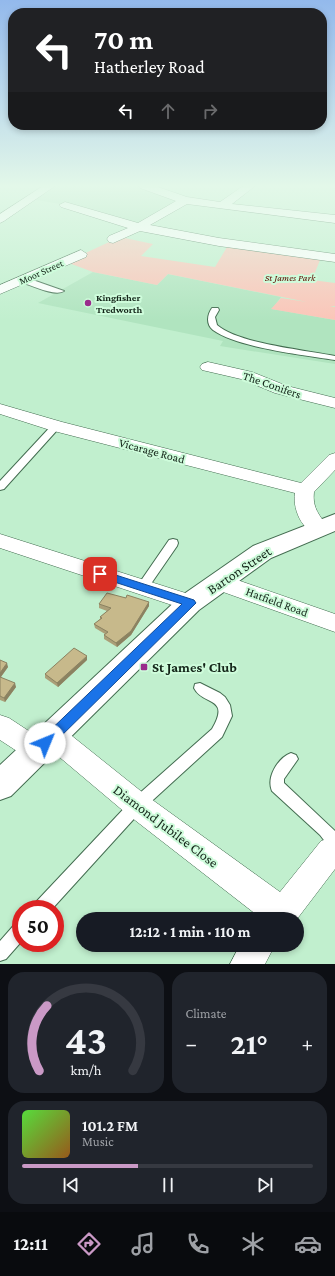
<!DOCTYPE html>
<meta charset="utf-8">
<style>
:root{--surface:#171b24;--page:#20242c;--text:#f1f3f6;--muted:#9ea1a6;--line:#363941;--accent:#ca99c6}
body{margin:0;font-family:"Crimson Pro",serif;background:var(--page);color:var(--text);height:100vh;display:flex;flex-direction:column;font-size:15px;white-space:nowrap}
*{box-sizing:border-box;margin:0}
p{font-size:13px;color:var(--muted)}
.icon{flex:none;width:22px;height:22px;fill:none;stroke:currentColor;stroke-width:2;stroke-linecap:round;stroke-linejoin:round}
.map{position:relative;height:964px;overflow:hidden}
.sheet{display:flex;flex-direction:column;gap:8px;padding:8px;background:#0d0f14;flex:1}
.sheet>*{flex:none}
.hud{position:absolute;left:8px;top:8px;width:319px;height:122px;border-radius:16px;box-shadow:0 2px 6px #0003;background:#202124;color:#fff;overflow:hidden}
.speed{position:absolute;left:12px;top:900px;display:flex;gap:8px;font-size:20px;font-weight:700;text-align:center}
.speed>*{display:grid;place-content:center;width:52px;height:52px;border-radius:50%;background:var(--surface);box-shadow:0 2px 6px #0003;line-height:1}
.speed .limit{border:6px solid #d22;background:#fff;color:#111}
.pin{position:absolute;display:grid;place-items:center;width:34px;height:34px;color:#fff;margin:-17px;border-radius:8px;box-shadow:0 2px 6px #0006}
.me{position:absolute;width:44px;margin:-22px;rotate:45deg;stroke-linejoin:round;filter:drop-shadow(0 0 3px #0008)}
.turn{display:flex;align-items:center;gap:14px;height:84px;padding:0 20px;font-size:18px}
.turn .icon{width:52px;height:52px;stroke-width:2.5}
.turn b{display:block;font-size:28px;line-height:34px}
.lanes{display:flex;align-items:center;height:38px;padding:0 20px;background:#0003;justify-content:center;gap:20px;direction:ltr}
.lanes .off{opacity:.35}
.big{font-size:30px;font-weight:700;line-height:1.1}
.sheet .widget{flex:1;display:flex;flex-direction:column;justify-content:center;gap:6px;min-width:0;padding:0 14px;border-radius:16px;background:var(--page)}
.sheet .dial{align-items:center;gap:0}
.dial svg{height:104px;overflow:visible;fill:none;stroke:var(--line);stroke-width:7;stroke-linecap:round;text-anchor:middle}
.dial text{fill:var(--text);stroke:none}
.song{display:flex;align-items:center;gap:12px}
.cover{width:48px;height:48px;border-radius:6px;background:linear-gradient(135deg,hsl(110 70% 55%),hsl(30 70% 35%))}
.played{height:4px;border-radius:2px;background:linear-gradient(90deg,var(--accent) 40%,var(--line) 40%)}
.keys{display:flex;justify-content:space-around;direction:ltr}
.heat{display:flex;justify-content:space-between;align-items:center;font-size:22px;direction:ltr}
.sheet .tiles{flex:1;display:grid;gap:8px;grid-template-columns:1fr 1fr}
.widget:last-child{grid-column:span 2}
.trip{position:absolute;left:76px;top:912px;width:228px;height:40px;border-radius:20px;background:var(--surface);box-shadow:0 2px 6px #0003;font-weight:700;line-height:40px;text-align:center}
.tabs{display:flex;height:64px;justify-content:space-around;align-items:center;background:#090b0e;color:var(--muted)}
.tabs .icon{width:28px;height:28px}
.tabs .on{color:var(--accent)}
.tabs b{font-size:18px;color:var(--text)}
.map>svg:first-child{display:block}
</style>
<div class="map">
<svg width="335" height="964" viewBox="0 0 335 964">
<rect width="100%" height="100%" fill="#c1efce"/>
<path fill="#b0e4bf" d="M50,186H144L185,200L139,227L66,205L30,199Z
M93,272L157,285L168,274L281,297L272,309L335,320V364L220,346L223,341L38,303Z"/>
<path fill="#fbc5b8" d="M120,237L153,244L141,256L215,267L227,247L320,260L312,280L335,283V306H330L335,307V320L271,309L281,298L307,302L168,274L157,285L93,272L66,262Z"/>
<g fill="none" stroke-linecap="round" stroke-linejoin="round">
<defs>
<path id="lane" d="M21,278H27L64,291C55,297 31,285 21,282Z
M212,308H218L219,310L215,317L217,325C239,344 305,350 335,356V360C304,355 238,348 213,330C206,324 207,315 212,308Z
M56,423L59,424L61,426L59,428L4,489L0,490V481L53,424Z
M173,539L177,540L178,543L177,546L146,591H138L136,588L138,585L169,540Z
M200,683L220,693L225,697L230,705L232,716L222,737L142,810L52,909H33L35,903L132,800L212,729C231,696 203,706 194,688L195,684Z
M291,753L296,755L298,759L284,779V783L335,831V850L330,848L320,835L272,791C266,777 278,758 291,753Z
M21,922V942L6,959L0,961V941L15,924Z"/>
<path id="street" d="M43,186H55L4,221L0,223V214Z
M139,186H155L187,197L220,202L243,186H255L232,204L335,215V223L187,204L150,225L219,238L335,254V262L219,246L140,231L113,243L109,242L107,239L109,236L128,228L61,207L59,205L65,202L138,223L176,201L140,188Z
M81,250L87,254L86,257L0,294V285Z
M208,362L252,372L287,386L335,398V408L275,393L241,379L202,370L200,367L202,364Z
M0,404L62,422L301,483L329,455L335,453V470L314,492C312,509 320,515 328,528L325,533C305,538 292,511 295,493L50,430L0,414Z
M0,534L198,597L201,603L198,609L190,611L0,548Z
M220,574L335,614V632L212,588L209,582L212,576Z
M0,715L9,718L41,739L40,736L44,728L53,725L62,728L147,796L280,892L321,841L335,836V869L297,919H262L127,814L51,750L47,759L38,763L29,759L0,740Z
M240,945H275L265,964H230Z"/>
<path id="secondary" d="M335,514V531L271,558L199,610L11,796L0,800V765L181,596L253,546Z"/>
</defs>
<use href="#lane" stroke="#436c50" stroke-width="2"/>
<use href="#street" stroke="#436c50" stroke-width="1"/>
<use href="#secondary" stroke="#436c50" stroke-width="2"/>
<use href="#lane" fill="#fff" fill-rule="evenodd"/>
<use href="#street" fill="#fff" fill-rule="evenodd"/>
<use href="#secondary" fill="#fff" fill-rule="evenodd"/>
</g>
<path fill="#ab9f78" d="M99,604L149,606L131,635L117,647L104,639V635L105,634L95,628L94,624L100,619V617L107,611L99,608Z
M0,660L8,667L1,677L16,687L5,702L0,700Z
M87,660L58,687L45,678V674Z"/>
<path fill="#8b8261" d="M149,602V606L131,635L117,647L116,643Z
M87,656V660L58,687L57,683Z
M7,663L8,667L0,678V673Z
M15,683L16,687L5,702L4,698Z"/>
<path fill="#c7b98b" stroke="#8b8261" d="M107,593L126,598L127,595L149,602L131,631L116,643L104,635L108,632L94,624L102,618L100,617L111,608L99,604Z
M74,648L87,656L57,683L45,674Z
M0,660L7,663L0,673Z
M0,677L15,683L4,698L0,696Z"/>
<linearGradient id="sky" x2="0" y2="1"><stop stop-color="#93b9ec"/><stop offset="0.58" stop-color="#e3f8e9"/><stop offset="1" stop-color="#e3f8e9" stop-opacity="0"/></linearGradient>
<rect width="335" height="321" fill="url(#sky)"/>
<path fill="#1a73e8" stroke="#114b97" d="M100,570L194,600L196,603L50,747L45,749L41,747L39,743L41,739L182,604L96,576L95,574L96,571Z"/>
<g fill="#9a2c8c" stroke="#cefcdb" stroke-width="1.5">
<circle cx="88" cy="303" r="4"/>
<rect x="140" y="663" width="8" height="8" rx="2"/>
</g>
<g text-anchor="middle" dominant-baseline="central" stroke-width="4" stroke-linejoin="round" paint-order="stroke">
<g font-size="10" fill="#142519" stroke="#cefcdb">
<text transform="translate(41 272) rotate(-24)">Moor Street</text>
</g>
<g font-size="10" font-style="italic" fill="#5d0c00" stroke="#cefcdb">
<text x="290" y="277">St James Park</text>
</g>
<g font-size="10" font-weight="bold" fill="#142519" stroke="#cefcdb" text-anchor="start">
<text x="96" y="297">Kingfisher<tspan x="96" dy="12">Tredworth</tspan></text>
</g>
<g font-size="12" fill="#142519" stroke="#cefcdb">
<text transform="translate(272 385) rotate(19)">The Conifers</text>
<text transform="translate(152 451) rotate(15)">Vicarage Road</text>
<text transform="translate(277 602) rotate(20)">Hatfield Road</text>
</g>
<g font-size="14" fill="#142519" stroke="#cefcdb">
<text transform="translate(239 570) rotate(-34)">Barton Street</text>
<text transform="translate(166 826) rotate(37)">Diamond Jubilee Close</text>
</g>
<g font-size="14" font-weight="bold" fill="#142519" stroke="#cefcdb" text-anchor="start">
<text x="152" y="667">St James' Club</text>
</g>
</g>
</svg>
<div class="speed"><div class="limit">50</div></div>
<div class="pin" style="left:100px;top:574px;background:#d93025"><svg class="icon" aria-label="arrive" viewBox="0 0 24 24"><path d="M6 21V4h12l-3 4 3 4H6"/></svg></div>
<svg class="me" style="left:45px;top:743px" viewBox="-20 -20 40 40"><circle r="19" fill="#fff"/><path d="M0-13L10 11 0 6-10 11z" fill="#1a73e8"/></svg>
<div class="trip">12:12 · 1 min · 110 m</div>
<div class="hud">
<div class="turn"><svg class="icon" aria-label="left" viewBox="0 0 24 24"><path d="M17 20v-9H6M10 6l-5 5 5 5"/></svg><div><b>70 m</b>Hatherley Road</div></div>
<div class="lanes"><svg class="icon" aria-label="left" viewBox="0 0 24 24"><path d="M17 20v-9H6M10 6l-5 5 5 5"/></svg><svg class="icon off" aria-label="ahead" viewBox="0 0 24 24"><path d="M12 20V5M6 11l6-6 6 6"/></svg><svg class="icon off" aria-label="right" viewBox="0 0 24 24"><path d="M7 20v-9h11M14 6l5 5-5 5"/></svg></div>
</div>
</div>
<section class="sheet">
<div class="tiles">
<div class="widget dial"><svg viewBox="0 0 100 80">
<path d="M14 69A42 42 0 1 1 86 69"/>
<path d="M14 69A42 42 0 0 1 20 19" stroke="#ca99c6"/>
<text x="50" y="56" font-size="32" font-weight="700">43</text>
<text x="50" y="72" font-size="11">km/h</text>
</svg></div>
<div class="widget"><p>Climate</p>
<div class="heat"><a>−</a><b class="big">21°</b><a>+</a></div>
</div>
<div class="widget">
<div class="song"><i class="cover"></i><div><b>101.2 FM</b><p>Music</p></div></div>
<div class="played"></div>
<div class="keys"><svg class="icon" aria-label="previous" viewBox="0 0 24 24"><path d="M18 5L8 12l10 7zM5 5v14"/></svg><svg class="icon" aria-label="pause" viewBox="0 0 24 24"><path d="M8 5v14M16 5v14"/></svg><svg class="icon" aria-label="next" viewBox="0 0 24 24"><path d="M6 5l10 7-10 7zM19 5v14"/></svg></div>
</div>
</div>
</section>
<nav class="tabs">
<b>12:11</b>
<svg class="icon on" aria-label="directions" viewBox="0 0 24 24"><path d="M12 3l9 9-9 9-9-9zM9 14v-3h6M13 9l2 2-2 2"/></svg>
<svg class="icon" aria-label="music" viewBox="0 0 24 24"><path d="M9 18V5l10-2v13"/><circle cx="6" cy="18" r="3"/><circle cx="16" cy="16" r="3"/></svg>
<svg class="icon" aria-label="phone" viewBox="0 0 24 24"><path d="M5 4h4l2 5-3 2q2 4 5 5l2-3 5 2v4C11 20 4 13 5 4z"/></svg>
<svg class="icon" aria-label="climate" viewBox="0 0 24 24"><path d="M12 3v18M4 7l16 10M4 17L20 7"/></svg>
<svg class="icon" aria-label="car" viewBox="0 0 24 24"><path d="M5 17H2v-5l4-1 3-4h7l3 4 3 1v5h-3M9 17h6M6 11h13"/><circle cx="7" cy="17" r="2"/><circle cx="17" cy="17" r="2"/></svg>
</nav>
